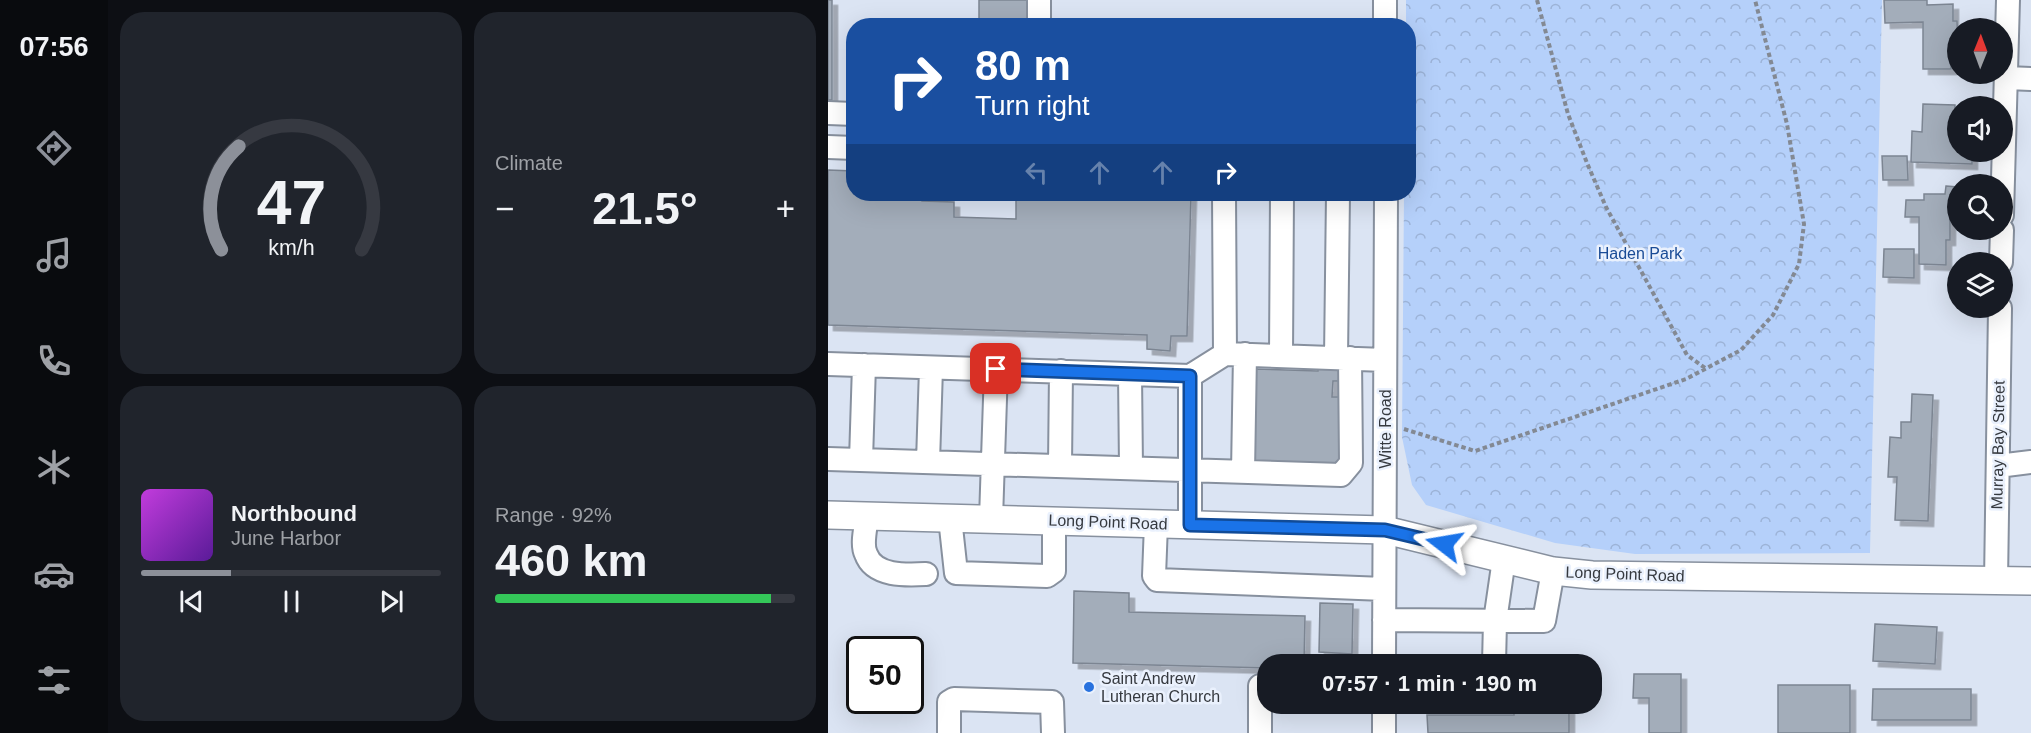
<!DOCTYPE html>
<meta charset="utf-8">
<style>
:root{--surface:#171b24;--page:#20242c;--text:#f1f3f6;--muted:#9ea1a6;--line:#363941;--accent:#8c9099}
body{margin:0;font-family:Helvetica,sans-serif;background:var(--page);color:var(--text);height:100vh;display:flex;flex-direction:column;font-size:22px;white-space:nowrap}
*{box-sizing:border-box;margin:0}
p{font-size:20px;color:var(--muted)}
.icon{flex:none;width:33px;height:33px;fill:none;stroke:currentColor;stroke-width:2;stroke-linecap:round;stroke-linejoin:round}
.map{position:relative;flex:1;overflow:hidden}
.sheet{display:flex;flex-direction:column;gap:12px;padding:12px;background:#0d0f14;width:720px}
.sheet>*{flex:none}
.top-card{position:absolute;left:18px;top:18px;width:570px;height:183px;border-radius:24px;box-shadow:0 6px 24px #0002;background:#1a4fa0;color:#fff;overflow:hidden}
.needle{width:39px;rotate:1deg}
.buttons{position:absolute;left:1119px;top:18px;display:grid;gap:12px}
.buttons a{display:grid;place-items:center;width:66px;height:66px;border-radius:50%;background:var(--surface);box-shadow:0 6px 24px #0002;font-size:30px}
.speed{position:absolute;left:18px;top:636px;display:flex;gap:12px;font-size:30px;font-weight:700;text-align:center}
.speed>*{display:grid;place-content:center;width:78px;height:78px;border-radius:50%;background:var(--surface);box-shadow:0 6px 24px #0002;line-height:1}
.speed .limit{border:3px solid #111;border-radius:9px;background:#fff;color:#111}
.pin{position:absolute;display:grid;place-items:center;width:51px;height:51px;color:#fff;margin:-26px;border-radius:12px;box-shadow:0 3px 9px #0006}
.me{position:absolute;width:66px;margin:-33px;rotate:284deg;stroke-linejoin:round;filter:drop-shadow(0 0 4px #0008)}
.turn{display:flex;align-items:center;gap:21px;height:126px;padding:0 30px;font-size:27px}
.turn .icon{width:78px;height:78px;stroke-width:2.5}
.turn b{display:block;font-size:42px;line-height:51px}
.lanes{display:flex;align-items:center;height:57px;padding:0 30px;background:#0003;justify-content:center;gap:30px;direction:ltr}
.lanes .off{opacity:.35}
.big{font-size:45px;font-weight:600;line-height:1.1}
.sheet .tile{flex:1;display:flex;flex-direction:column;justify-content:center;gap:9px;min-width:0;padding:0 21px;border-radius:24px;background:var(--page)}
.sheet .dial{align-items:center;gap:0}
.dial svg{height:156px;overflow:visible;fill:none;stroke:var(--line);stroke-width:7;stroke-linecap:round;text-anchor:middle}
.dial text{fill:var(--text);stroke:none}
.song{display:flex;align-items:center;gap:18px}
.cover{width:72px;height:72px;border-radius:9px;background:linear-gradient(135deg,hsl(290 70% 55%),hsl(270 70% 35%))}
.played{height:6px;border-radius:3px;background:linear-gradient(90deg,var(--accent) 30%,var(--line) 30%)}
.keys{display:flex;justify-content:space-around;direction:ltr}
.heat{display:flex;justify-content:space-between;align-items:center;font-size:33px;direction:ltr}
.charge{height:9px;border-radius:4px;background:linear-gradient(90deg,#34c759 92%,var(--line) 0)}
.sheet .tiles{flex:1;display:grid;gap:12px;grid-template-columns:repeat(2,1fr)}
.trip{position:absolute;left:429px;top:654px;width:345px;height:60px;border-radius:24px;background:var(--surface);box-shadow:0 6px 24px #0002;font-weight:600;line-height:60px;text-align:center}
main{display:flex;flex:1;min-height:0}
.tab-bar{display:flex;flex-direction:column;width:108px;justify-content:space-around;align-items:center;background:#090b0e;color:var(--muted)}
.tab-bar .icon{width:42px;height:42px}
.tab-bar .active{color:var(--accent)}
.tab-bar b{font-size:27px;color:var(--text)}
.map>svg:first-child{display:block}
</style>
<main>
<nav class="tab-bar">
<b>07:56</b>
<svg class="icon active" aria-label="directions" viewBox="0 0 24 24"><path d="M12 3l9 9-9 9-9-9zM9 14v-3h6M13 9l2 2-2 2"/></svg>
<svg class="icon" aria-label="music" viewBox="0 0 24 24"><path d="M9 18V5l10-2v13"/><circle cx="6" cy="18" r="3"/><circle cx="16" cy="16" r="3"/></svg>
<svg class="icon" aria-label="phone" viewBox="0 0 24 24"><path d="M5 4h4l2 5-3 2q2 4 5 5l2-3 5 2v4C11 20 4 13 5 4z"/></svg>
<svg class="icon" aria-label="climate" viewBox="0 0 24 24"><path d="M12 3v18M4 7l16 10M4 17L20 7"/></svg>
<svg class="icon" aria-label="car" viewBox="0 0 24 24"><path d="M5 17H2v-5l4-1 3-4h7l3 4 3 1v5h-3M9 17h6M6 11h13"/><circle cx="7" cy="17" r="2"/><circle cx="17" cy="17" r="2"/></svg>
<svg class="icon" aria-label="filters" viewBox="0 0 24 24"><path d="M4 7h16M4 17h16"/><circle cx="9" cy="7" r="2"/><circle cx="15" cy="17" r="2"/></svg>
</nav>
<section class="sheet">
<div class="tiles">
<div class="tile dial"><svg viewBox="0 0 100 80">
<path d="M14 69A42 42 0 1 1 86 69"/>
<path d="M14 69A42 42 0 0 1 23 16" stroke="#8c9099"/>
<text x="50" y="56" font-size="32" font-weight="700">47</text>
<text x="50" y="72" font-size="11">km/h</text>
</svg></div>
<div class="tile"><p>Climate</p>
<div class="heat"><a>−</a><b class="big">21.5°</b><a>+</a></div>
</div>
<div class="tile">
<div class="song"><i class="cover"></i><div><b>Northbound</b><p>June Harbor</p></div></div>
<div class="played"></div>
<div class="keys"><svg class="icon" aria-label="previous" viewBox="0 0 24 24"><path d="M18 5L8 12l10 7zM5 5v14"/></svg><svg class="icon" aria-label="pause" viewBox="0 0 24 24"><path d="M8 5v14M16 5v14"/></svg><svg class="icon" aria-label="next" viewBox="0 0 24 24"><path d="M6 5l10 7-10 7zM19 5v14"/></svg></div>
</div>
<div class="tile"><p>Range · 92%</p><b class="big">460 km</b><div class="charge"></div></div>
</div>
</section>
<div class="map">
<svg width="1203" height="733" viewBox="0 0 1203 733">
<defs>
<pattern id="park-crowns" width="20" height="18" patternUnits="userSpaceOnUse" patternTransform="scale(1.5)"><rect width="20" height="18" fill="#b5d0fa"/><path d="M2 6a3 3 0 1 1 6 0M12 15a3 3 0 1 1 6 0" fill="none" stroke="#9cb3d7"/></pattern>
<filter id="shadow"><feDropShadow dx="5.5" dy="5.5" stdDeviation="0" flood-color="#0004"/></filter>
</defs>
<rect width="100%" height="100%" fill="#dbe4f3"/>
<path fill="url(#park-crowns)" d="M578,0H1054L1042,553L807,554L727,543L598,505L584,485L574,437L576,194H580V26L578,25Z"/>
<path fill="#a3adba" stroke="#7c8592" stroke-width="1.5" filter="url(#shadow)" d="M0,0H4V100H0Z
M151,0H201V26H151Z
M1056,0H1099V5L1125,4V21H1129L1130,48H1123V69H1095V22L1057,23Z
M21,40H26V84H20Z
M1095,104L1127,105L1126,144H1130V152H1144V164L1083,162L1084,131L1094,132Z
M1054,156H1079L1080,180H1055Z
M0,170L26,171V194H94V201L126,202V217L188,219V194H363L359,336H343L342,351L319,349V335L0,325Z
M1118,186L1130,187V206H1122V240H1118V265L1091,264V217H1077L1078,200H1096V194H1117Z
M1056,249H1086V278L1055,277Z
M491,362L514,363L513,381H505L504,397H513L512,464L425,462L428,369L490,371Z
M1084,394L1105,395L1100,521L1067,520L1069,477H1060L1062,437L1073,438V422H1083Z
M246,591L301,593V612L477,616L476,664H440V668L245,663Z
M492,603L525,604L524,654L491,652Z
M1047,624L1109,627L1107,664L1045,661Z
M806,674H853V733H821V698H805Z
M950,685H1022V733H950Z
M1045,689H1143V720H1044Z
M686,704H741V733H600L599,715H686Z"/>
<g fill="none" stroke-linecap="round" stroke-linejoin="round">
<defs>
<path id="minor" d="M557,0V26
M211,26V0
M1179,78L1203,79
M0,113L26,114
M0,147L26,148
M396,194L397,354
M1174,215L1180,0
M1173,262L1174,230
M453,356L454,194
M508,358L510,194
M0,364L362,376L397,354L557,360
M302,374L303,468
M362,376V524
M0,459L513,475L523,463L522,358
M33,460L36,365
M100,462L103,368
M232,466L233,371
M1170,466L1203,462
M415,472L417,354
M39,516C38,527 33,544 38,554C46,577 79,575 98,574
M122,518L128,573L219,576L226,571V521
M163,519L168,369
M328,524L326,576L329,580L556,589
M1168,582L1172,308
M556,620L716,621L725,571
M556,664L558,194
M666,664L667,621L676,559
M121,733V702L126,699L224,702L225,733
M432,733V686H440
M556,733V704"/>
<path id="major" d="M0,515L557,530L725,571L764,575L1203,581"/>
</defs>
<use href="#minor" stroke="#87909e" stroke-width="26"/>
<use href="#major" stroke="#87909e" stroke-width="30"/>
<path stroke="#838993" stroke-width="4" stroke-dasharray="4.5 3" stroke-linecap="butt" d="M709,0L740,114L759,163L778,207L859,355L877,368
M576,429L647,451L858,379L913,350L945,315L971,264L976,224L959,124L927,0"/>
<use href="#minor" stroke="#fff" stroke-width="22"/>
<use href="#major" stroke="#fff" stroke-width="27"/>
</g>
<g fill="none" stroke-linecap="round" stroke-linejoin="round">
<defs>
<path id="route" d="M168,369L362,376V525L557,530L616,544"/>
</defs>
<use href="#route" stroke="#114b97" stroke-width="15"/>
<use href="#route" stroke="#1a73e8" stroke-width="10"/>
</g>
<circle fill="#2972de" stroke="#eaf1fd" stroke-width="2" cx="261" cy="687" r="6"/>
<g text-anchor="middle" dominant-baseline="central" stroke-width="5" stroke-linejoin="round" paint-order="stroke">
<g font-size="16" fill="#194b96" stroke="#eaf1fd">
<text x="812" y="253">Haden Park</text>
</g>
<g font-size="16" fill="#35393f" stroke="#eaf1fd">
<text transform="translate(557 429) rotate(-90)">Witte Road</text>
<text transform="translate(1170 445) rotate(-89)">Murray Bay Street</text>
<text transform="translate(280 522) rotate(2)">Long Point Road</text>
<text transform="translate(797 574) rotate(2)">Long Point Road</text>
</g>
<g font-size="16" fill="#35393f" stroke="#eaf1fd" text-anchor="start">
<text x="273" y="678">Saint Andrew<tspan x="273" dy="18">Lutheran Church</tspan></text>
</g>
</g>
</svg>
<div class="buttons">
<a><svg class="needle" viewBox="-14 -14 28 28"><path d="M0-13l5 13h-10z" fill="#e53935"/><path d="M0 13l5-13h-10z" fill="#9ea1a6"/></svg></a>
<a><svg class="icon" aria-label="sound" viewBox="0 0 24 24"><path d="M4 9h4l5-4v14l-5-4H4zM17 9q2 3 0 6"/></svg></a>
<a><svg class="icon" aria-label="search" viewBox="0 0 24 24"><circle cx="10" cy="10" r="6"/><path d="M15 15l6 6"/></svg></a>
<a><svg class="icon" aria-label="layers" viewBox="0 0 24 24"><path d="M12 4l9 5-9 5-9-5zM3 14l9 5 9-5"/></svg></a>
</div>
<div class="speed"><div class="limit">50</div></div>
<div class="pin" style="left:168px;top:369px;background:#d93025"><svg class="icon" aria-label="arrive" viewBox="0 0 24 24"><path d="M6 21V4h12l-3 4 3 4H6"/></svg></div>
<svg class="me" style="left:616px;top:544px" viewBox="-20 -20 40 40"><path d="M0-17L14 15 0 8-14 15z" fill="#1a73e8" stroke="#fff" stroke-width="4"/></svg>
<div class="trip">07:57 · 1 min · 190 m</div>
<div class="top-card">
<div class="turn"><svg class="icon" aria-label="right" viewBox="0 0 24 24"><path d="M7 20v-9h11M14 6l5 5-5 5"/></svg><div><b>80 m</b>Turn right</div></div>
<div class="lanes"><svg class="icon off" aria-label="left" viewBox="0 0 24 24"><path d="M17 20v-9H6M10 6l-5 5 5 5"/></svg><svg class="icon off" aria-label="ahead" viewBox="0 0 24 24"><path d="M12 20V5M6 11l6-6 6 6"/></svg><svg class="icon off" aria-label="ahead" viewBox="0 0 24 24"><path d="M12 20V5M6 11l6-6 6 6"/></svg><svg class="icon" aria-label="right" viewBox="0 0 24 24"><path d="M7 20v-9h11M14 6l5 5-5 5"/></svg></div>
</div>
</div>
</main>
